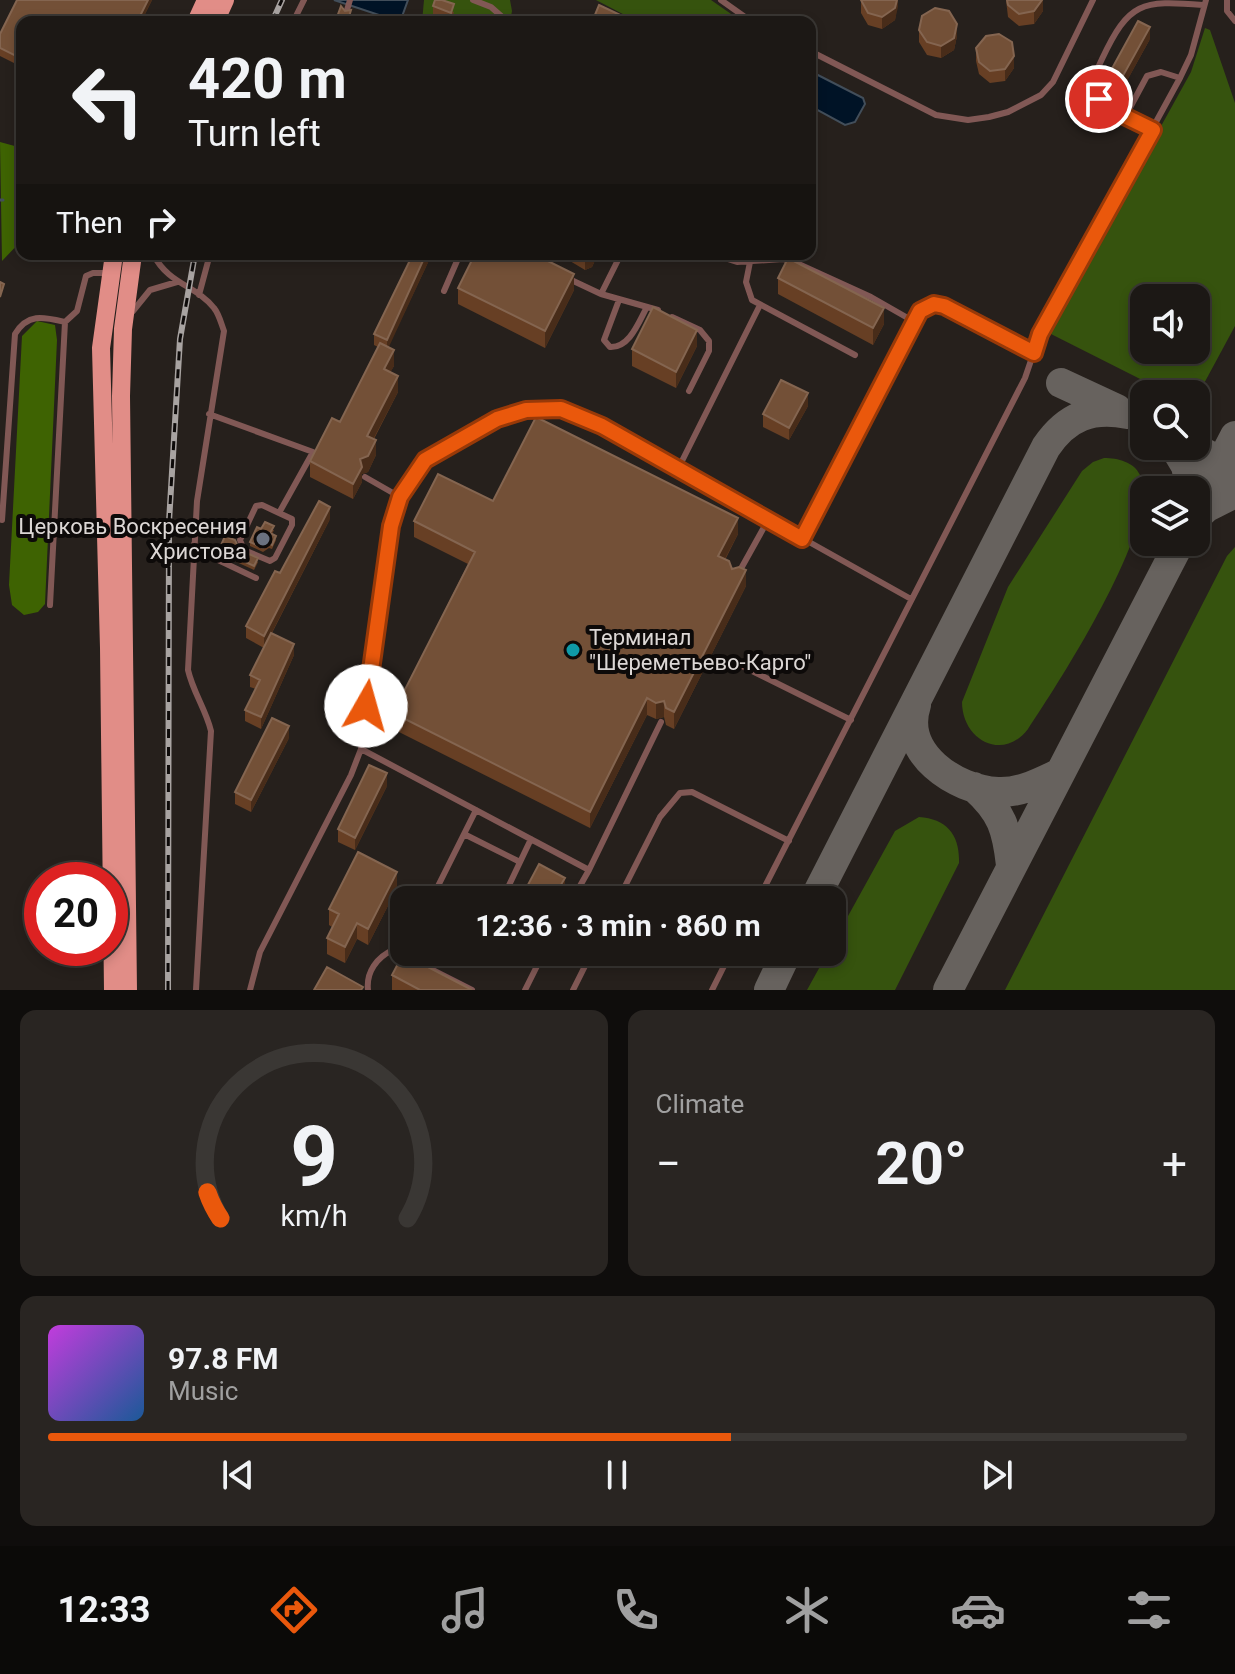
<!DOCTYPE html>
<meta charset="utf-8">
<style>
:root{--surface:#1c1815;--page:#292522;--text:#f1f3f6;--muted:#a0a0a0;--line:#3a3734;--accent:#ea580c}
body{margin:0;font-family:Roboto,sans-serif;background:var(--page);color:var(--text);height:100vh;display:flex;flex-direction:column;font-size:30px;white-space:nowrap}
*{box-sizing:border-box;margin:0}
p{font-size:26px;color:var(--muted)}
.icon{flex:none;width:44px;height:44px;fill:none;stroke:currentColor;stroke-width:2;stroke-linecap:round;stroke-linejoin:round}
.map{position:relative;height:990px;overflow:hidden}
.sheet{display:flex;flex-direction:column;gap:20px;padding:20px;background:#0f0d0c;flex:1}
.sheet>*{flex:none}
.guide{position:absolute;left:16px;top:16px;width:800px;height:244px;border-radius:16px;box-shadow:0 4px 12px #0003,0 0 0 2px var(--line);background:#1c1815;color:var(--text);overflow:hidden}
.tools{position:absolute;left:1130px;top:284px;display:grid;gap:16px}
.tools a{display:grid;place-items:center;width:80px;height:80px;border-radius:16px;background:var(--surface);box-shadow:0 4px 12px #0003,0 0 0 2px var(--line);font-size:40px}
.speed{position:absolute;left:24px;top:862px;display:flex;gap:16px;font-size:40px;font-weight:700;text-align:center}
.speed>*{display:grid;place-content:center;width:104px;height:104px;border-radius:50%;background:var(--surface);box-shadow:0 4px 12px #0003,0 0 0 2px var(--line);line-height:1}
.speed .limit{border:12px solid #d22;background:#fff;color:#111}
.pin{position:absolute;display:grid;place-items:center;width:68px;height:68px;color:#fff;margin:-34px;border:4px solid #fff;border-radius:50%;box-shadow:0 2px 8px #0007}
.me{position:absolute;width:88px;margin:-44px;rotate:7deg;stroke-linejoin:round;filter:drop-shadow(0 0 6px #0008)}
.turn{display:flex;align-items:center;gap:28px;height:168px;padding:0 40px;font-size:36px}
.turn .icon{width:104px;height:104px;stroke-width:2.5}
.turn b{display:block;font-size:56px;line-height:68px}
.then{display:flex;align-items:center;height:76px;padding:0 40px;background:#0003;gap:16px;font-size:30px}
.big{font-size:60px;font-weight:700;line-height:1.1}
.sheet .tile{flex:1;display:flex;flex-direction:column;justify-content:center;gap:12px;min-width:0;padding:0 28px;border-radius:16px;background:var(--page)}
.sheet .dial{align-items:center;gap:0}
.dial svg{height:208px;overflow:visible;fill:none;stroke:var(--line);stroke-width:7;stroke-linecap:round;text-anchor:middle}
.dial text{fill:var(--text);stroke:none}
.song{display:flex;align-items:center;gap:24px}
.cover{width:96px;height:96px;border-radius:12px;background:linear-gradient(135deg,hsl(290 70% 55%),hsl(210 70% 35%))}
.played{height:8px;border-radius:4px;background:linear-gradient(90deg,var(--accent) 60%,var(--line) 60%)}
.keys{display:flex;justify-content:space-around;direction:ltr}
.heat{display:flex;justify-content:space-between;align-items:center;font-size:44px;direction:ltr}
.sheet .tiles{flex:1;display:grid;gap:20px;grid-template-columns:1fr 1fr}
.tile:last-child{grid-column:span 2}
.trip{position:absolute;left:390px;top:886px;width:456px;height:80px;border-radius:16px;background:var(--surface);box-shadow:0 4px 12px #0003,0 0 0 2px var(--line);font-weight:700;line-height:80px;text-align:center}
.tab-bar{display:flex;height:128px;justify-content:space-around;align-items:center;background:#0b0a08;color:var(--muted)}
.tab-bar .icon{width:56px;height:56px}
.tab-bar .active{color:var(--accent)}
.tab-bar b{font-size:36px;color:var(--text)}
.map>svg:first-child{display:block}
</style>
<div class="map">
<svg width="1235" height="990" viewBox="0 0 1235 990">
<rect width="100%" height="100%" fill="#26201c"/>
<path fill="#36530e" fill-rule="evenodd" d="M424,0H510L512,11L510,22H422Z
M596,0H711L734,16L731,22H638Z
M1205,28L1210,30L1235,103V326L1201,389L1182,391L1158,388L1047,332L1191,72ZM1196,298V350H1144V298Z
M1104,458C1118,458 1134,462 1140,475C1163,523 1056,687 1028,729C1003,762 962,740 962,702L1008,587L1082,471L1093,462Z
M1235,547V990H1005L1227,556Z
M919,817C947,819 960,835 959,863L895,990H807L828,952H832V945L895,831Z"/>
<path fill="#3e6302" d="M0,142L22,148V240L2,261Z
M37,321L55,325L57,340L45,604L38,612L24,615L12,605L9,585L22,336Z"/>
<path fill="#001326" stroke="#424e5a" stroke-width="2" d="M334,0H408L400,22Z
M810,71L863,98L865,104L855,122L845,125L810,106Z"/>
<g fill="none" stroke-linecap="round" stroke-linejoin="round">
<path stroke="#424e5a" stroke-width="3" d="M0,200H3"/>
<path stroke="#67625e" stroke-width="30" d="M1061,383L1117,409
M1174,446L1186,466L1191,490
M1191,446L1235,469
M1196,511L1235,436
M1196,517L1207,507L1235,493
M916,705C900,753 955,790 998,792C1020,793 1039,783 1058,774
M974,787C1002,812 1007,829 1011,865
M814,900L1046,447C1067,416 1092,407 1128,414
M769,990L787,952
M948,990L1180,542"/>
<path stroke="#815855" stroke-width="6" d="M473,0L491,7L508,22
M721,0L752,22
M1227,0V11L1235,21
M347,10L350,0
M293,22L304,0
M810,51L936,115L968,120L989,117L1008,112L1041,95L1053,82L1093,0
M1125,117L1147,76L1161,72L1180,78
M1153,130C1135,121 1105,113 1096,94C1090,82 1097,70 1102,59C1129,2 1141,0 1203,5
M153,254C169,285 196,285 214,308C219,314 221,323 224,331L197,501L188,670C193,692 206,710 211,731L196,990
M712,254L737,262L783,259L792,261L871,297L913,321
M750,262L746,282L752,300L855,355
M567,278L601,294L658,310
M444,291L460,254
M601,294L621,254
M199,295L210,254
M619,300L604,340L610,347C630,348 639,321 647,307
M133,311L150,290L177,282
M672,317L700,330L709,341V351L689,391
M209,414L313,452L279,513L292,519V525L275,558L270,561L244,550L240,540L256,506L262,505L279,513
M678,469L760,305
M365,477L400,497C375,578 371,665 361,749L589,870L572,900
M400,497C407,484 413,470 424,461C451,436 525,401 562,410C575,413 589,421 602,426L911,599
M2,520L15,334C28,313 43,317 65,322L77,311L86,276L93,273H107
M802,539L920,311L934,304L944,306L1034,353
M194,544L216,559L256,578
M738,574L768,520
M50,605L65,322
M740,665L851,720
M464,834L520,862
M589,870L661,722
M431,900L476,810
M502,900L531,839
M618,900L660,817L680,793L692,792L789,841
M758,900L1025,378L1040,334L1180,78L1191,55L1206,0
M250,990L260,952L351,775L361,749
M368,990C366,972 377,957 393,950L472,990
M525,990L544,952
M573,990L592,952
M712,990L731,952"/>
<path stroke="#e18d87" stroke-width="18" d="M196,22L206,0
M215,22L225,0
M113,990L109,648L101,348L114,254
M128,990L121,396L123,329L133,254"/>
<defs>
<path id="rail" d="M272,22L282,0
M168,990L169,522L180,339L195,254"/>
</defs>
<use href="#rail" stroke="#a8a3a1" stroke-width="6"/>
<use href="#rail" stroke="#0d0a09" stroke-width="3" stroke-dasharray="9" stroke-linecap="butt"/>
</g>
<path fill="#673f24" d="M17,0H152L141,22H22V67L0,56V34Z
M861,0H898L895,20L882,29L868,25L861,13Z
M1006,0H1043V11L1034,24L1019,26L1008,17Z
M433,6L454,12L451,21L433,15Z
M345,11L351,14L348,22L337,21V17Z
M919,30L957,36L954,50L941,58L927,55L919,42Z
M1150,39L1114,104L1104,95V83Z
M976,48L1014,68L1005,81L990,83L979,74L976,61Z
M432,254L388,347L394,366L390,372L398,392L374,439L376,455L368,472L362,474V482L353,499L310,477V461L340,422L378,347L374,345V334Z
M565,254H598L592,267L585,270L565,258Z
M778,278L884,324L873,345L778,294Z
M458,288L574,290L545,348L458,304Z
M697,346L676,388L632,366V349Z
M808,406L789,440L763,427V414Z
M493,501L738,534L725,560L746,586L674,729L666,725L664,717L656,719L647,715L590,828L393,729V713L468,564L414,537V521Z
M330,519L272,633L294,655L261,729L245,721V710L256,689L250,687V675L264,648L246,638V626L280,573Z
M261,529L274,530L272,534L276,540L272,549L269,548L263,552L250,546V542Z
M219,550H240L258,562L254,570L219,554Z
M289,738L251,812L235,804V792Z
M387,786L355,850L338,842V829Z
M397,888L368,945L357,939L345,963L327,954V938L332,927L329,925V909Z
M392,975L472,990H392Z"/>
<path fill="#482c19" d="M148,0H152L141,22H137Z
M897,0H898V7L895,20L882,29V17Z
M1042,0H1043V11L1034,24V11Z
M957,24V36L954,50L941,58V46Z
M1150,27V39L1114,104V92Z
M1014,56V68L1005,81V69Z
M426,254H432L387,351V340Z
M585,254H598L592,267L585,270Z
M574,274V290L545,348V331Z
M884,308V324L873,345V328Z
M697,330V346L676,388V372Z
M394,350V366L384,384V369Z
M398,376V392L367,451V436Z
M808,393V406L789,440V428Z
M376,440V455L368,472L362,474V482L353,499V484L360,459Z
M330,507V519L264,648V636Z
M738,518V534L718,572V556Z
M746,570V586L674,729V712Z
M294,644V655L261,729V717Z
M647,698V715L590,828V812Z
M664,701V717L656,719V703Z
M289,726V738L251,812V800Z
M387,773V786L355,850V838Z
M397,872V888L368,945V929Z
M565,878V890L559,900H552Z
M357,923V939L345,963V947Z"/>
<path fill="#735037" stroke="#846550" stroke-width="2" d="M17,0H148L137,22H22V59L0,48V34Z
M435,0H442L454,4L451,13L433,6Z
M861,0H897L895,8L882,17L868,13Z
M1007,0H1042L1034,11L1019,14L1008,5Z
M599,5L635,22H592Z
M341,6L345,11L351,10L348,20L337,17Z
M935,8L949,11L957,24L954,38L941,46L927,42L919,30L922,16Z
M319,17L333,22H318Z
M1138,21L1150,27L1114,92L1104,83Z
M999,34L1012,42L1014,56L1005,69L990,71L979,62L976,48L986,36Z
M413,254H426L387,340L374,334Z
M475,254H534L574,274L545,331L458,288Z
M788,258L884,308L873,328L778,278Z
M0,282L4,284L0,297Z
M653,307L697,330L676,372L632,349Z
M380,343L394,350L384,369L398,376L367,436L376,440L368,456L360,459L362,467L353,484L310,461L332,418L340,422Z
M781,380L808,393L789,428L763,414Z
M536,417L738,518L718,556L729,561L732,569L739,567L746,570L674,712L666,708L664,701L656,703L647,698L590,812L393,713L475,552L414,521L438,474L493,501Z
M319,501L330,507L264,636L246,626L275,571L280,573Z
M265,522L274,526L270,533L276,536L272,545L269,543L263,548L250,542L257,527L261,529Z
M225,536L235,540L240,550L258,558L254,566L219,550Z
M271,633L294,644L261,717L245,710L260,680L250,675Z
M272,718L289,726L251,800L235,792Z
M369,765L387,773L355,838L338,829Z
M358,852L397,872L368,929L357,923L345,947L327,938L339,914L329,909Z
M539,864L565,878L552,900H526L521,898Z
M403,954L472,990H420L392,975Z
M327,967L363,987L361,990H314Z"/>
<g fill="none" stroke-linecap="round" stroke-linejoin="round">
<defs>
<path id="route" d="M366,706L391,526L400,497L425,460L497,419L526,410L561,409L602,426L802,539L920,311L934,304L944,306L1034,353L1040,334L1153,130L1108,108L1099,99"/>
</defs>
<use href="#route" stroke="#983908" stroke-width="20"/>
<use href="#route" stroke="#ea580c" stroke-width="14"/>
</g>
<circle fill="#6b7280" stroke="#0d0a09" stroke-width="3" cx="263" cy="539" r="8"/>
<circle fill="#0f9aa8" stroke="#0d0a09" stroke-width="3" cx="573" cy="650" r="8"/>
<g text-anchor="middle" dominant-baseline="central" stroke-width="8" stroke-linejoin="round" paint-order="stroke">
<g font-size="22" fill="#dcd7d5" stroke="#0d0a09" text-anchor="end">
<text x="247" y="526">Церковь Воскресения<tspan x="247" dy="25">Христова</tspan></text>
<text x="589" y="637" text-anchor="start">Терминал<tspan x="589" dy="25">"Шереметьево-Карго"</tspan></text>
</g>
</g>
</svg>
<div class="tools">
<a><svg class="icon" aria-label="sound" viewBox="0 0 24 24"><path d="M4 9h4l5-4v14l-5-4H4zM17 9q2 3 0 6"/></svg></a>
<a><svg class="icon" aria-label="search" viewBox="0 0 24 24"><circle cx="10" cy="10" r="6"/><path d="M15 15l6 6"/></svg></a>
<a><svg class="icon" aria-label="layers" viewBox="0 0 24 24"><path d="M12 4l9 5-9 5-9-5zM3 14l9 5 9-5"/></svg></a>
</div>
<div class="speed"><div class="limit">20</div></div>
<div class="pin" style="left:1099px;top:99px;background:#d93025"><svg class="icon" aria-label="arrive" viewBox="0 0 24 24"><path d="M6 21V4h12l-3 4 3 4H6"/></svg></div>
<svg class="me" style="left:366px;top:706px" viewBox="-20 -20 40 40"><circle r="19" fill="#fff"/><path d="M0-13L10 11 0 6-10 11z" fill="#ea580c"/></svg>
<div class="trip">12:36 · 3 min · 860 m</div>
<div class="guide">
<div class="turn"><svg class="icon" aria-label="left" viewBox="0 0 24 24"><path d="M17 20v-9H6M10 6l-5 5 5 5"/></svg><div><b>420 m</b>Turn left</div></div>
<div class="then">Then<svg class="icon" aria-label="right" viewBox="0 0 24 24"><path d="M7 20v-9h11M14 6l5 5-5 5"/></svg></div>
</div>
</div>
<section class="sheet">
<div class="tiles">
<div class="tile dial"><svg viewBox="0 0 100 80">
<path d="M14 69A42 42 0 1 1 86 69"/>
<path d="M14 69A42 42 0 0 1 9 59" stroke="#ea580c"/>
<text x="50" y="56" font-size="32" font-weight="700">9</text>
<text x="50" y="72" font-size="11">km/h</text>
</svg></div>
<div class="tile"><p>Climate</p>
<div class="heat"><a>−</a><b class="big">20°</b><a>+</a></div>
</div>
<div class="tile">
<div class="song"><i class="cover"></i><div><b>97.8 FM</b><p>Music</p></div></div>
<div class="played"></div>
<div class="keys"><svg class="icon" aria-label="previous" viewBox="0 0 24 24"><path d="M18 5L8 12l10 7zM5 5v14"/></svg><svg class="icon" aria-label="pause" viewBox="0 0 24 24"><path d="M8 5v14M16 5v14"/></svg><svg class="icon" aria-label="next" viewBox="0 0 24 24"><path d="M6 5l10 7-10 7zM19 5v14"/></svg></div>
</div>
</div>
</section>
<nav class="tab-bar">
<b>12:33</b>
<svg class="icon active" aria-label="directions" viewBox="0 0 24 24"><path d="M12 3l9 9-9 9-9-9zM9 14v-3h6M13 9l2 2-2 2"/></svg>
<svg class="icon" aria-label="music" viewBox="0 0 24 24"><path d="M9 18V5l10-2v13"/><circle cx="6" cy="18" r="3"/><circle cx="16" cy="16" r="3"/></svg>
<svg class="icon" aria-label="phone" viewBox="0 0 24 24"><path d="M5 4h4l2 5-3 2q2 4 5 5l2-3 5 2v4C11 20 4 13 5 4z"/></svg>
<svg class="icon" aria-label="climate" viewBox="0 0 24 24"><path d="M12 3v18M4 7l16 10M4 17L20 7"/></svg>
<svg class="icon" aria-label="car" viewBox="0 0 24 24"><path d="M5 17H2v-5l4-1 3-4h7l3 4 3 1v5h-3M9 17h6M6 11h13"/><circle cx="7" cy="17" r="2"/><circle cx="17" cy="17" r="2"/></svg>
<svg class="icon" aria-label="filters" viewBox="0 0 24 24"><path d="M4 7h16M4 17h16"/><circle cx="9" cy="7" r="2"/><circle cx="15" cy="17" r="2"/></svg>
</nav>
